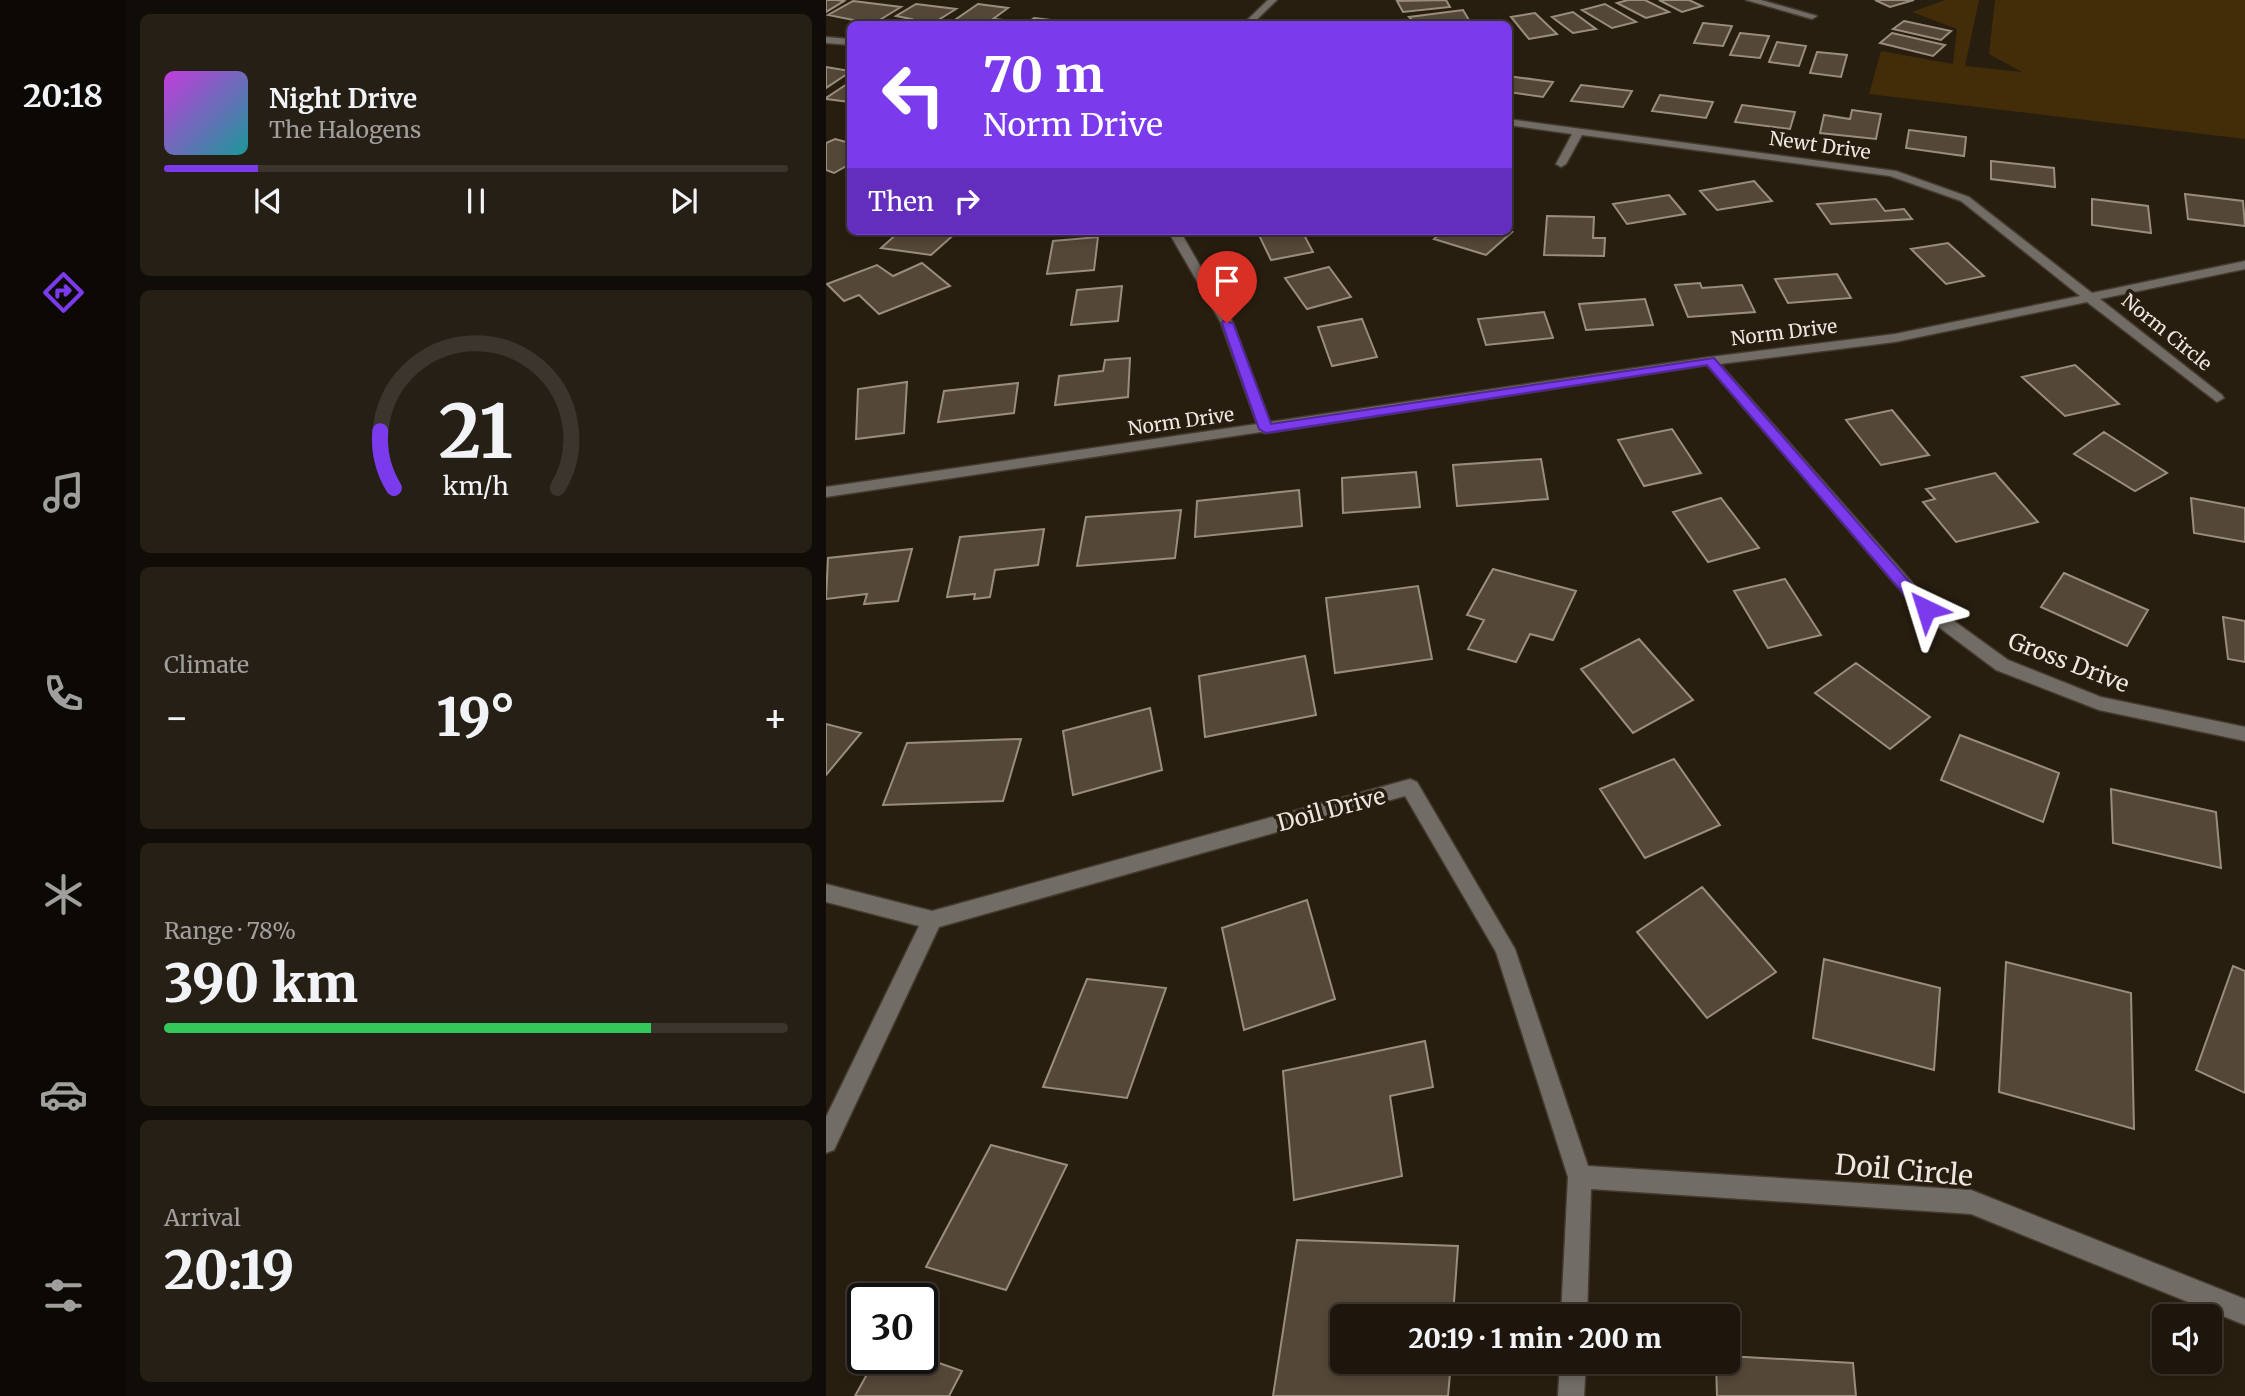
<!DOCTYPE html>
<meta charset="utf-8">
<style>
:root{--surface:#1e160c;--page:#261f15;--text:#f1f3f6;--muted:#a19f9d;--line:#3c352d;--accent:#7c3aed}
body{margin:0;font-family:Merriweather,serif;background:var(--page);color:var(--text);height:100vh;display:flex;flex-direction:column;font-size:26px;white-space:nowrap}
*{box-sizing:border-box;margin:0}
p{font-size:23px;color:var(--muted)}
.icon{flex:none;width:38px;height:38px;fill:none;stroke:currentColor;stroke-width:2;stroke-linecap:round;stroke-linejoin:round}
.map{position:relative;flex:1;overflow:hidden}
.drawer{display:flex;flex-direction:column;gap:14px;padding:14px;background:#100c07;width:700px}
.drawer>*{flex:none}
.top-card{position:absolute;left:21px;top:21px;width:665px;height:214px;border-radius:10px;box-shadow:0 4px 10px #0003,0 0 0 2px var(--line);background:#7c3aed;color:#fff;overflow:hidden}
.tools{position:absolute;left:1326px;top:1304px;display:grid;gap:14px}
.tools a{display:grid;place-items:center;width:70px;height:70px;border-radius:10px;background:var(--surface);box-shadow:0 4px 10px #0003,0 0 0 2px var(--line);font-size:35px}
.speed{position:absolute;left:21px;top:1283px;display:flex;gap:14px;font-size:35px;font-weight:700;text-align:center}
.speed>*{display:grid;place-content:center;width:91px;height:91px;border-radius:50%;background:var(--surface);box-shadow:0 4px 10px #0003,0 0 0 2px var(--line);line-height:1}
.speed .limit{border:4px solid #111;border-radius:10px;background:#fff;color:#111}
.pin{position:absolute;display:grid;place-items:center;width:60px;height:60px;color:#fff;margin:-72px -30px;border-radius:50% 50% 50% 0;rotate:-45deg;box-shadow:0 0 7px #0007}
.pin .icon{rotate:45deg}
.me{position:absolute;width:77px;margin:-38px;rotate:319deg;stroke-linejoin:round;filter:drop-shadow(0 0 5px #0008)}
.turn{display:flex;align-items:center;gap:24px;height:147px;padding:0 21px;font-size:32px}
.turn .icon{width:91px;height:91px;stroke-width:2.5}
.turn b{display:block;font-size:49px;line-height:60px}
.then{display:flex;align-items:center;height:66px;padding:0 21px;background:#0003;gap:14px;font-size:26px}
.big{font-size:52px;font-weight:800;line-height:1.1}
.drawer .widget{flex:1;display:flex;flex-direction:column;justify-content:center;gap:10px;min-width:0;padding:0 24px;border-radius:10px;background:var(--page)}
.drawer .dial{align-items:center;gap:0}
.dial svg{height:182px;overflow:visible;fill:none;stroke:var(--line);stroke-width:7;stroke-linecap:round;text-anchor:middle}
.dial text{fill:var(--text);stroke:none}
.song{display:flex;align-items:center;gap:21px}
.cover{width:84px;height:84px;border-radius:10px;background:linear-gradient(135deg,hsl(290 70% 55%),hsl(180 70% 35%))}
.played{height:7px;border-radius:4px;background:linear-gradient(90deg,var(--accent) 15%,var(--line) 15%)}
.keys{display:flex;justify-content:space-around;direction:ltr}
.heat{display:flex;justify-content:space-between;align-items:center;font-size:38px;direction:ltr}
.charge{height:10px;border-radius:5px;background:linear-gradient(90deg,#34c759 78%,var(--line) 0)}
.trip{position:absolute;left:504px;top:1304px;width:410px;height:70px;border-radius:10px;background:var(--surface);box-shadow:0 4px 10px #0003,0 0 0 2px var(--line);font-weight:800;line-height:70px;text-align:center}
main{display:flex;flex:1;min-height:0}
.tabs{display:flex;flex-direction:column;width:126px;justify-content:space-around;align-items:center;background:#0c0905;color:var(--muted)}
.tabs .icon{width:49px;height:49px}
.tabs .current{color:var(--accent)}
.tabs b{font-size:32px;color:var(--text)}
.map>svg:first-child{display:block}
</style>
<main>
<nav class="tabs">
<b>20:18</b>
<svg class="icon current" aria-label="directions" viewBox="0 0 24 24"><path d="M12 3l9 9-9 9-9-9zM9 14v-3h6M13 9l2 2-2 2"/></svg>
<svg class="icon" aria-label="music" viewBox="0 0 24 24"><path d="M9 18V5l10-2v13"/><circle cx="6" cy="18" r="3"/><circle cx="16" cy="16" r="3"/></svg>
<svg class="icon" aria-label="phone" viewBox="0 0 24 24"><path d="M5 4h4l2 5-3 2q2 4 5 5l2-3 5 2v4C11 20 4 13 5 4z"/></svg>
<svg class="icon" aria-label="climate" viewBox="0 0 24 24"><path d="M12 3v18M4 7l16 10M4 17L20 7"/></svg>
<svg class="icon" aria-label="car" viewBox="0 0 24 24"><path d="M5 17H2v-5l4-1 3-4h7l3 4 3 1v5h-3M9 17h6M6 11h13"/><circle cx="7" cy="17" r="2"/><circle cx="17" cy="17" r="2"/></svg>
<svg class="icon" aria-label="filters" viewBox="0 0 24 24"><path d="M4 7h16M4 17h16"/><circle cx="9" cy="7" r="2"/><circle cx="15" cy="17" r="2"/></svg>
</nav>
<section class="drawer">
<div class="widget">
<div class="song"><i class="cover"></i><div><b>Night Drive</b><p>The Halogens</p></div></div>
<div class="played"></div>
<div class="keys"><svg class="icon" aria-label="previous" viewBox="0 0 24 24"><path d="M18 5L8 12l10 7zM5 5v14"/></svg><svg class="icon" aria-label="pause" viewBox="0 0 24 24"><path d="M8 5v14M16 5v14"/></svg><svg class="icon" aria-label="next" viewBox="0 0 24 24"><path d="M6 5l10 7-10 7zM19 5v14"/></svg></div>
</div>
<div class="widget dial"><svg viewBox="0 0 100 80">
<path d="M14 69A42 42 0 1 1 86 69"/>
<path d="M14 69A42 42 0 0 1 8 44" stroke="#7c3aed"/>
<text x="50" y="56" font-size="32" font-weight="700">21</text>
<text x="50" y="72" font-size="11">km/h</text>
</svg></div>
<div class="widget"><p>Climate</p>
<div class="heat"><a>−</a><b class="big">19°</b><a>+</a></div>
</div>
<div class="widget"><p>Range · 78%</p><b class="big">390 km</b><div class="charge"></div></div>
<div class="widget"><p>Arrival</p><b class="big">20:19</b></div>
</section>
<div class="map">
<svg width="1419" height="1396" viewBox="0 0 1419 1396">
<rect width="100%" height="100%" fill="#281e10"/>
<path fill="#432c08" d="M1119,0H1153L1139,66L1196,72L1163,54L1169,0H1419V139L1043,94L1055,51L1127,64L1131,29L1086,12Z"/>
<path fill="#534738" stroke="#9a8d7d" stroke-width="2" d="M0,0H11L18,1L0,12Z
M620,0L624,7L577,12L571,1Z
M802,0H819L843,12L820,18L791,3Z
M833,0H863L876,6L856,12Z
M1049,0H1088L1064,7Z
M27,1L75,7L47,24L2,15Z
M90,4L130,9L106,24H76L85,19L70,16Z
M152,4L182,8L167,19L177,20L170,24H123Z
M779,4L810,22L786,28L756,10Z
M637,10L643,20L590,24L583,17Z
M747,12L770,29L747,33L726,17Z
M709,13L731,34L703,39L685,17Z
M208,18L250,23L190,24H200Z
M1078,21L1125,31L1115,40L1067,29Z
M877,23L906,26L897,46L868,43Z
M914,33L943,36L934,58L904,55Z
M1066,33L1119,45L1107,56L1054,43Z
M951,42L980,46L973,66L943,62Z
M991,52L1021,55L1015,77L984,73Z
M0,67L24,71V72L0,88Z
M682,76L727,82L717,97L682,92Z
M24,82V102L0,99V98Z
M755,85L806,91L797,107L745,101Z
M834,95L887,102L880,118L826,111Z
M916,105L969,112L964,129L909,122Z
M1026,110L1055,114L1050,139L994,133L998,115L1024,119Z
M1083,130L1140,137L1138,156L1080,148Z
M9,139L24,143V164L8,173L0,170V143Z
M1165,161L1228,168L1229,187L1165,179Z
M928,181L946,201L891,210L874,191Z
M1359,194L1417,201L1419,226L1362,219Z
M843,195L859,214L801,224L787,204Z
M1050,199L1059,211L1078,209L1086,219L1005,224L991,204Z
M1266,199L1322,206L1325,233L1266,225Z
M721,216L768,217L767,238H779L778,256L718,255Z
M74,231H132L105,255L55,248Z
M431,231H476L487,252L445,260Z
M617,231H681L686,232L660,255L608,239Z
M272,237L268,270L221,274L227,241Z
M1122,243L1158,276L1120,284L1085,249Z
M96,263L124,286L53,314L33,295L18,301L1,284L51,265L67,276Z
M503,267L525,297L481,309L459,278Z
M1011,274L1025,298L962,303L949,279Z
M874,283L876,288L916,285L929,312L862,317L849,285Z
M296,286L292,321L245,325L251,290Z
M819,299L827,325L760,330L753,304Z
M718,312L727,338L660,345L652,319Z
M536,319L551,357L506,366L492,327Z
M304,358L302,397L229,405L233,376L277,371L279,360Z
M1249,365L1293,404L1239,416L1196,377Z
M81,382L78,433L30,439L32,389Z
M192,383L188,413L112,422L118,391Z
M1066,410L1103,455L1055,465L1020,420Z
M846,429L875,473L818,486L792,440Z
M1278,432L1341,473L1309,491L1248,454Z
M715,459L722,499L631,506L627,465Z
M590,472L594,507L517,513L516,478Z
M1169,473L1212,522L1130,542L1097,502L1109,499L1100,489Z
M473,490L476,526L369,537L371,501Z
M895,498L933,548L882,562L847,512Z
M1365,498L1419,508V542L1368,533Z
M355,510L349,558L251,566L260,517Z
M218,529L212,565L169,570L164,597L148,599L149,594L121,597L134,537Z
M86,549L72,601L38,604L41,594L0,599L2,558Z
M667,569L750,591L727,640L704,634L690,662L642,649L658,620L641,615Z
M1238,573L1322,610L1301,646L1215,607Z
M959,579L995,635L942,648L908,591Z
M592,586L606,659L509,673L500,598Z
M1397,617L1419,621V662L1402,659Z
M813,639L867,700L807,733L755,669Z
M479,656L490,715L379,737L373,676Z
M1030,663L1104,717L1064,749L989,693Z
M324,708L336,770L247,795L237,731Z
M0,724L35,733L0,775Z
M1134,735L1233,773L1217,822L1115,780Z
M195,739L177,801L57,805L81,743Z
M848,759L894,825L819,858L774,789Z
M1285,789L1390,812L1395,868L1287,843Z
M876,887L950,972L881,1018L811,932Z
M481,900L509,999L418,1030L396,928Z
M998,959L1114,988L1108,1070L987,1038Z
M1180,962L1305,993L1308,1129L1173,1092Z
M1407,966L1419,971V1093L1370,1070Z
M261,979L340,988L301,1098L217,1087Z
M599,1041L607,1087L564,1096L576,1176L468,1200L457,1071Z
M165,1145L241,1165L180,1290L100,1267Z
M471,1240L632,1246L627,1316H516V1362H625L622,1396H447Z
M901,1356L1027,1363L1030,1396H891L890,1362H901Z
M96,1357L136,1371L123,1396H29L50,1358Z"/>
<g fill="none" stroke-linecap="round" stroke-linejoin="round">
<defs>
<path id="minor" d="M442,0H451L426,24H417Z
M920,0H935L991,16L986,19Z
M0,37L24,39V45L0,43Z
M682,119L1070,171L1143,197L1266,293L1419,261V269L1274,299L1396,395L1398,398L1391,402L1261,302L1069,342L894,364L1106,605L1182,660L1275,697L1419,727V741L1273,710L1170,670L1094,613L881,365L440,433L435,432L0,497V487L431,424L395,323L342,231H354L407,323L444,422L884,357L1069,334L1254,296L1135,201L1064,176L756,135L740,164L735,167L730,164L746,134L682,125Z
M584,779L591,782L689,949L762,1166L1145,1190L1419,1299V1325L1145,1214L765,1189L761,1316H735L742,1177L670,952L579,796L113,927L8,1150L0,1153V1117L93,926L0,902V884L106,911Z
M734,1362H760L758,1396H732Z"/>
</defs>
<use href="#minor" stroke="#443a2d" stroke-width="3"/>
<use href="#minor" fill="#716c65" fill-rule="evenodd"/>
</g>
<path fill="#7c3aed" stroke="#51269a" stroke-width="2" d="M397,321L407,323L445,424L888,358L1107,609L1100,615L1094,613L881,365L440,433L433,429L396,323Z"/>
<g text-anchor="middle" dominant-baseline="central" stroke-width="7" stroke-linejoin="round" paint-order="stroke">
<g font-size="19" fill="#efe7df" stroke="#281e10">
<text transform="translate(994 145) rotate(8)">Newt Drive</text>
<text transform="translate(958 332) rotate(-7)">Norm Drive</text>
<text transform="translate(1341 332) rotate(39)">Norm Circle</text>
<text transform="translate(355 421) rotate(-8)">Norm Drive</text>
</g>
<g font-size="23" fill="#efe7df" stroke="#281e10">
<text transform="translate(1243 662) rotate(21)">Gross Drive</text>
<text transform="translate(505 809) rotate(-15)">Doil Drive</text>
</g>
<g font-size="28" fill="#efe7df" stroke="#281e10">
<text transform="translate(1078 1170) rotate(5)">Doil Circle</text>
</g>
</g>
</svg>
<div class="tools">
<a><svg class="icon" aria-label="sound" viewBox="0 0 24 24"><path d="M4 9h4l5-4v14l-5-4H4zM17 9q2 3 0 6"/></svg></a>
</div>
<div class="speed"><div class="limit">30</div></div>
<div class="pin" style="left:401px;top:323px;background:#d93025"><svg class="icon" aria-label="arrive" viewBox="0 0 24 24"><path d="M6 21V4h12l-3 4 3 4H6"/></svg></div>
<svg class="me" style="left:1100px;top:609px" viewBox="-20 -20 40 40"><path d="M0-17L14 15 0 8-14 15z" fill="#7c3aed" stroke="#fff" stroke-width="4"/></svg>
<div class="trip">20:19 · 1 min · 200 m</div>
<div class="top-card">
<div class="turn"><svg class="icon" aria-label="left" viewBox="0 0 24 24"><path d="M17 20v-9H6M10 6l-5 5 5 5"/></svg><div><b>70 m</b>Norm Drive</div></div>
<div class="then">Then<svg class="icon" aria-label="right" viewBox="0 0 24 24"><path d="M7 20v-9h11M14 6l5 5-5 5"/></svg></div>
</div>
</div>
</main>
